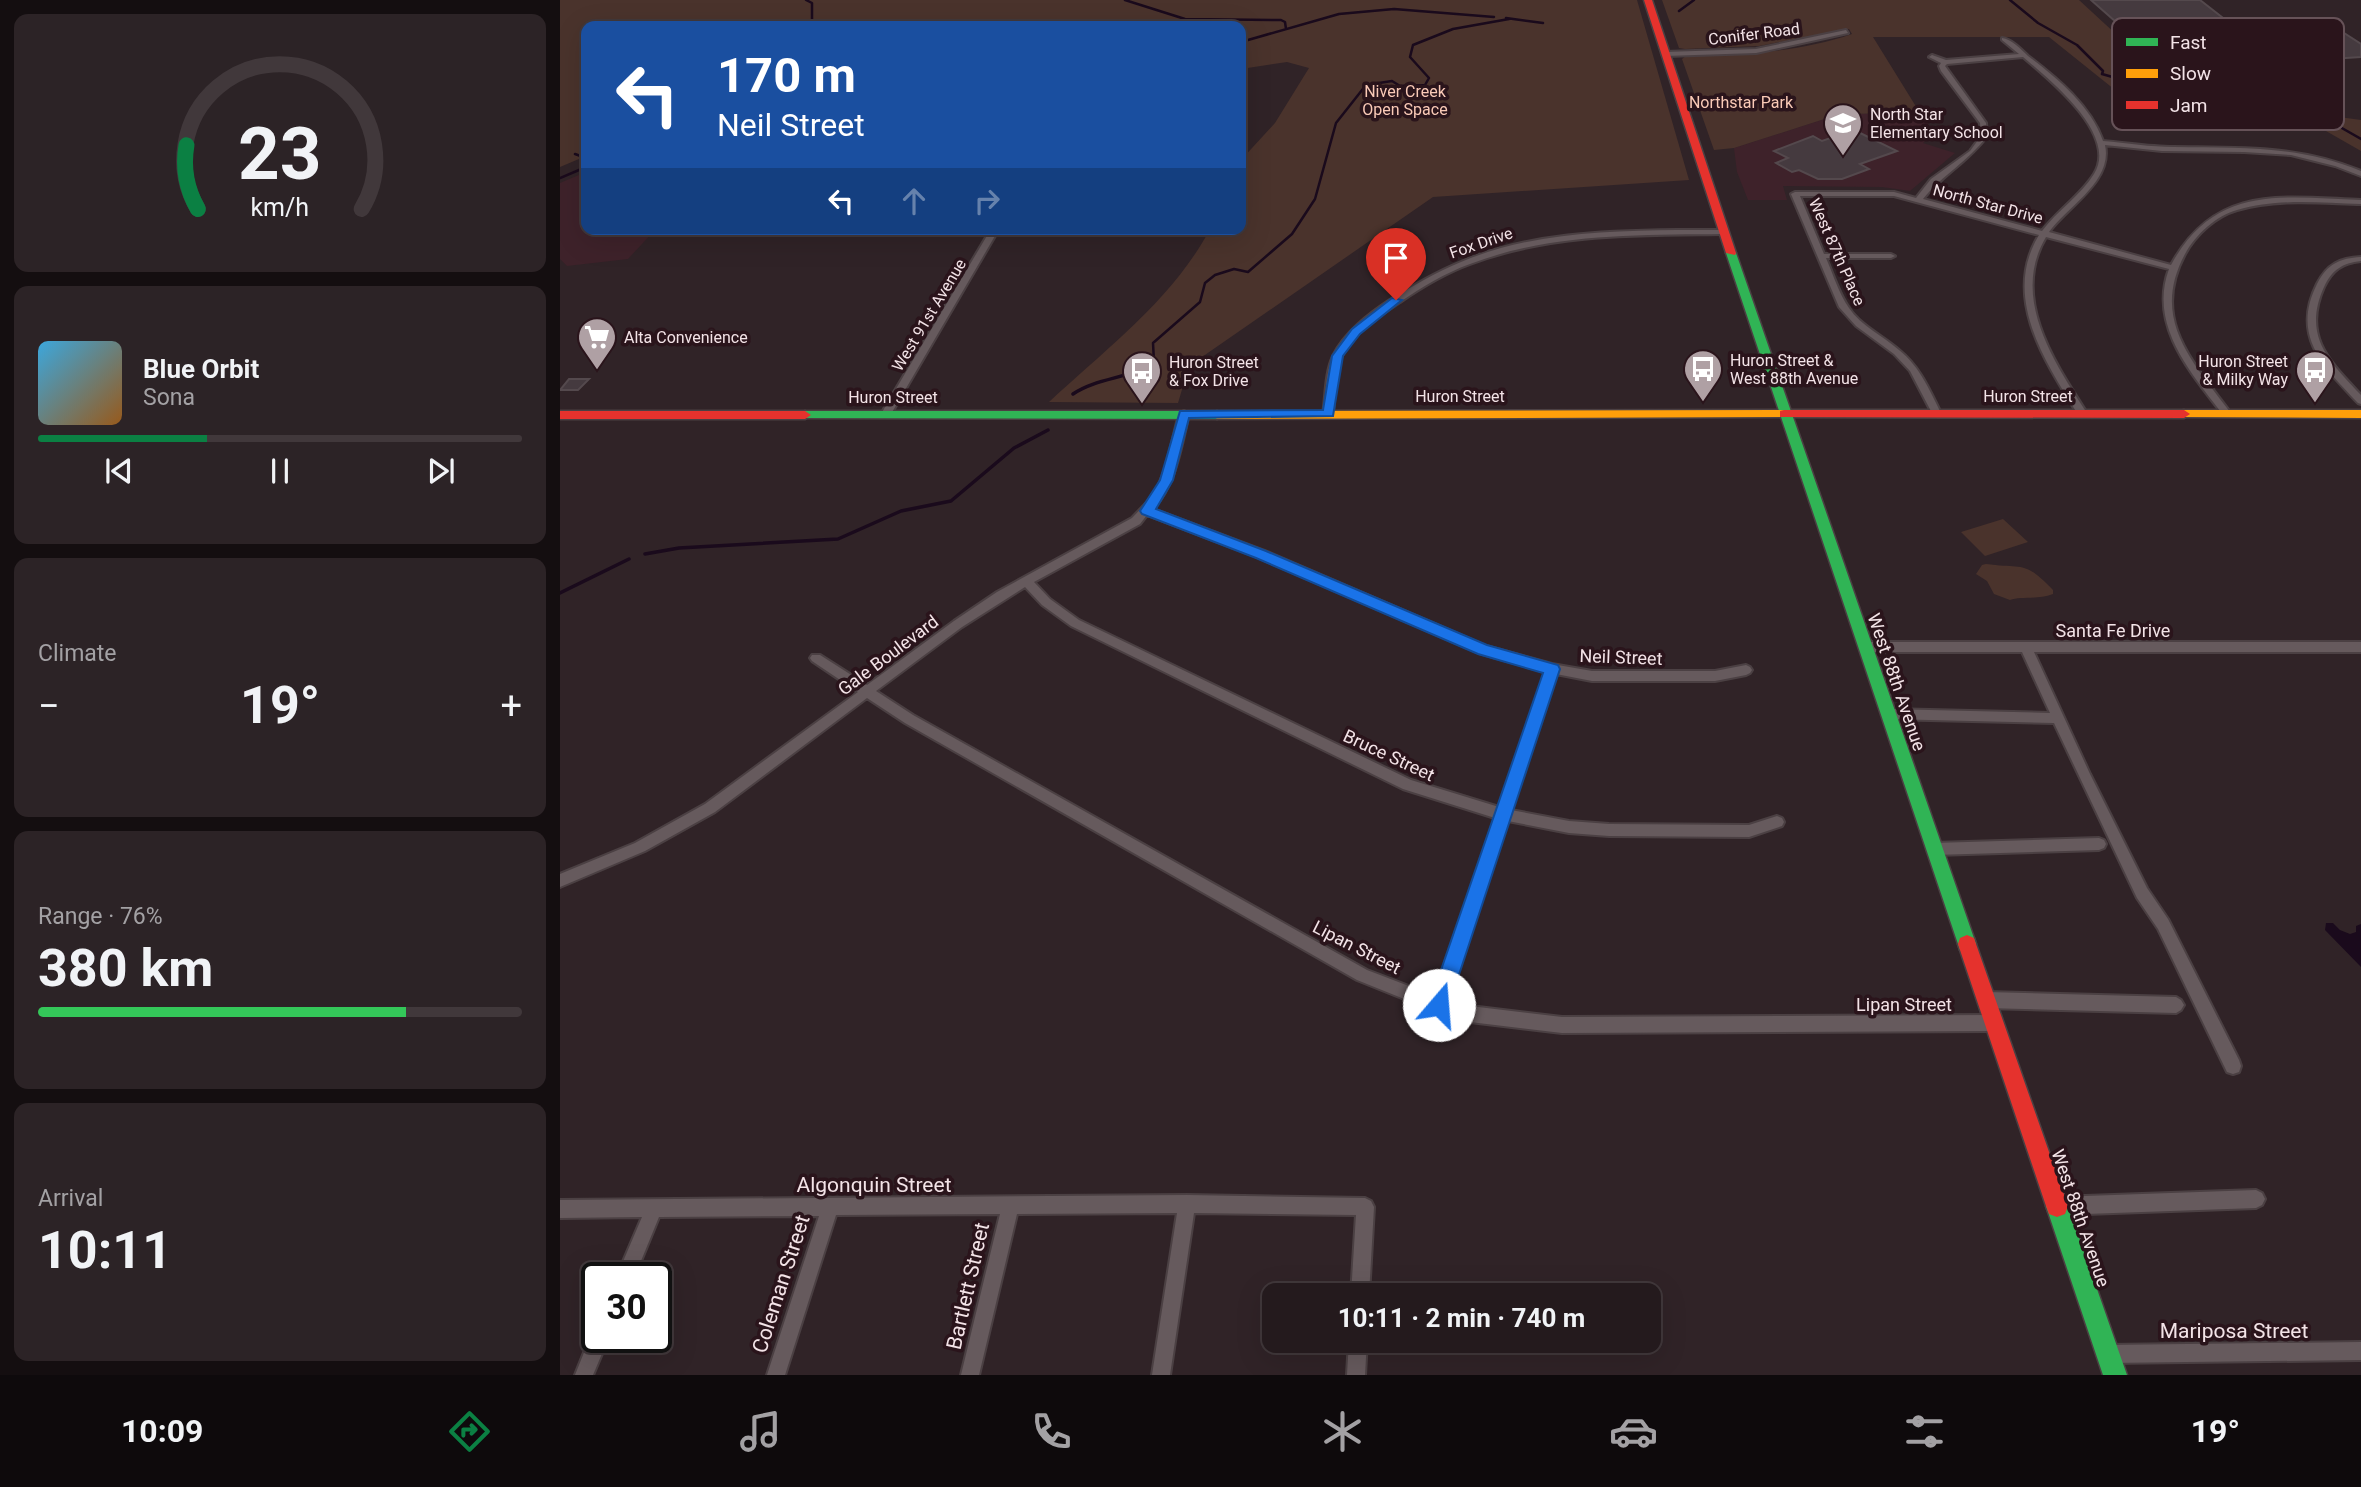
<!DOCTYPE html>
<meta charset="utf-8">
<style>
:root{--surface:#241a1d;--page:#2c2326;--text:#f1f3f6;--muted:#a3a1a4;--line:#41383b;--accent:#0b8043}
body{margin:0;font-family:Roboto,sans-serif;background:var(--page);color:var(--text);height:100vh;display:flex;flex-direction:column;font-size:26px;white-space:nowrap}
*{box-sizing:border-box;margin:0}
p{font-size:23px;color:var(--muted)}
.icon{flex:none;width:38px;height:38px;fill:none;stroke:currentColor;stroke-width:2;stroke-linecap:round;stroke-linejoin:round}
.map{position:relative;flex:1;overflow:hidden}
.drawer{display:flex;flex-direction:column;gap:14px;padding:14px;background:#140e10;width:560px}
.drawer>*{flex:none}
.guide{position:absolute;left:21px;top:21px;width:665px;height:214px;border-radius:14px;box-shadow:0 7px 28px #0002,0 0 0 2px var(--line);background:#1a4fa0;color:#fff;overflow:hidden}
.speed{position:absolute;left:21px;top:1262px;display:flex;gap:14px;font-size:35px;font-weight:700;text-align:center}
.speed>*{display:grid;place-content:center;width:91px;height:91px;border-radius:50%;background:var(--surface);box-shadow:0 7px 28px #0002,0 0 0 2px var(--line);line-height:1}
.speed .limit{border:4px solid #111;border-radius:10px;background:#fff;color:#111}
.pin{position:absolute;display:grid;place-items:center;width:60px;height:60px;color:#fff;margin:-72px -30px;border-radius:50% 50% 50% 0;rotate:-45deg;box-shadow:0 0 7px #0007}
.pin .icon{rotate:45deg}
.me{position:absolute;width:77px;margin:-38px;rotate:18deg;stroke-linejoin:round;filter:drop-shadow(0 0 5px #0008)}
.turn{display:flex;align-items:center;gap:24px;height:147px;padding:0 21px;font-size:32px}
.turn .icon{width:91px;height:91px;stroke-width:2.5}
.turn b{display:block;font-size:49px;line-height:60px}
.lanes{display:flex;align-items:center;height:66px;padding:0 21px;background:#0003;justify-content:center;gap:35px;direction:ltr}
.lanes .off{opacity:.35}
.big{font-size:52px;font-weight:700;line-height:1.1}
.drawer .tile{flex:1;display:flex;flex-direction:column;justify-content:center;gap:10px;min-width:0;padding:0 24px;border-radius:14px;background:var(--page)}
.drawer .dial{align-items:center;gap:0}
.dial svg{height:182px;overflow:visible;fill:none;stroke:var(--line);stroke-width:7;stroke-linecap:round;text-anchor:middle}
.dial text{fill:var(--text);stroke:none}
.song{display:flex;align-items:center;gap:21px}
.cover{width:84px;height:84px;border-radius:10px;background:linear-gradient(135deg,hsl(200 70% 55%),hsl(30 70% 35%))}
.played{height:7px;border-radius:4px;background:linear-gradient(90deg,var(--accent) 35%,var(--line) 35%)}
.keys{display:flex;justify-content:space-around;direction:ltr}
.heat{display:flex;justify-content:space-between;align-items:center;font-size:38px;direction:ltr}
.charge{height:10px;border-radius:5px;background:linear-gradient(90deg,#34c759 76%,var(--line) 0)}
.trip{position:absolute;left:702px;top:1283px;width:399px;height:70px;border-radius:14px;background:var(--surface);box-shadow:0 7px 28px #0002,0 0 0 2px var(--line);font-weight:700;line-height:70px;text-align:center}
.tabs{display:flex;height:112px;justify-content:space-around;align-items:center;background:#0e0a0c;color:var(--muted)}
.tabs .icon{width:49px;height:49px}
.tabs .on{color:var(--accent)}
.tabs b{font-size:32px;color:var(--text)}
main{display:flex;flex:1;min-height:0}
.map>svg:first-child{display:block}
</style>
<main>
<section class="drawer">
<div class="tile dial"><svg viewBox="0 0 100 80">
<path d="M14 69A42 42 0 1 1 86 69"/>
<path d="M14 69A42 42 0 0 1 9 41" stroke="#0b8043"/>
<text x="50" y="56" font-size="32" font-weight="700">23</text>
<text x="50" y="72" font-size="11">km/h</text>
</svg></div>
<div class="tile">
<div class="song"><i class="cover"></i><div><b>Blue Orbit</b><p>Sona</p></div></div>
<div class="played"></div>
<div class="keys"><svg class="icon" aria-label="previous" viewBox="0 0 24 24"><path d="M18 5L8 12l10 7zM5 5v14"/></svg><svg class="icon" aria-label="pause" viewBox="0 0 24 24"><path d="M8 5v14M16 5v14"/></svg><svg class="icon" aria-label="next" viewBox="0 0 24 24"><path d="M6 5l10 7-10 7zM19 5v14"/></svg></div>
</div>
<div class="tile"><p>Climate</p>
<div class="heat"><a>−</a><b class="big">19°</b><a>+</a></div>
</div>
<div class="tile"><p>Range · 76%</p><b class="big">380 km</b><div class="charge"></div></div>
<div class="tile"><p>Arrival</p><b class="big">10:11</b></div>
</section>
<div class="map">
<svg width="1801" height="1375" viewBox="0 0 1801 1375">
<rect width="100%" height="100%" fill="#302327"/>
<path fill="#3e222a" d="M1360,113L1374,132L1363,143L1395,153L1350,191L1322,187L1223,186L1227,200H1188L1177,172L1174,148L1280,114Z
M26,172V229H96L68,259L7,266L0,259V183Z"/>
<path fill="#4a332c" d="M0,0H1077L1129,180L873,197L629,366L618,403L489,402C546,349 613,299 650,229H681V160L715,123L749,68L727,62L681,69V26H26V156L0,167Z
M1102,0H1519L1610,84L1653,100L1801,120V151L1759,127L1600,126L1489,37H1313L1360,113L1280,114L1174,148L1154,150L1122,59L1126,56C1181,55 1240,52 1292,34L1289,29L1199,46L1125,49L1119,48Z
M1443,519L1468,542L1425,556L1401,532Z
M1426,564C1464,569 1464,560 1493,590V594C1477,600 1460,596 1450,600L1434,594L1427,581L1416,574L1422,565Z"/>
<path fill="#1a0a1c" d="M1766,923H1773L1780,930L1790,934L1796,932V926L1801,924V967L1765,930Z"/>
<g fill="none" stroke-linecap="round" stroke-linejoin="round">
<path stroke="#1a0a1c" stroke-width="2.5" d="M246,0L252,3V26
M565,0L625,19L721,20L725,22L726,29
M1450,0L1478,23L1517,45L1543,71L1542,74L1675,112L1730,122L1773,123L1801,139
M1119,11L1134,0
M946,18L983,23
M681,42L779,14L834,9L934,17
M15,154L26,158
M0,178L26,167
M594,362L593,343L640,302L645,283L655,275L674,269L688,272L732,234L755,199L776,123L806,85L832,81L840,86L865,85L869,78L850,57L853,45L893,29L949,19"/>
<path stroke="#1a0a1c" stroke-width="3.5" d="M513,394C537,377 576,378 595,361
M85,554L119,548L278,539L341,511L391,501L454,448L488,430
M0,593L69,559"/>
</g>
<path fill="#453a3f" stroke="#54494d" stroke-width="2" d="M1531,0H1640L1667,21L1728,20L1746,33H1784L1801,44V57L1756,60L1744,52H1706L1739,77H1664L1600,22H1556Z
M1294,130L1337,151L1300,164L1309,169L1282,179H1258L1239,170L1232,172L1216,163L1228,158L1214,151L1253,136L1262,141Z
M9,379H29L18,390H0Z"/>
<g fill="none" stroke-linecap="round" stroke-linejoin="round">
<defs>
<path id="street" d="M1286,30L1288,33L1196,53L1105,56L1102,54L1105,52L1196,49Z
M1442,38C1451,39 1461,49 1468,56C1497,78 1531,106 1543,141C1567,143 1590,147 1614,147C1680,148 1738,145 1801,171V176L1775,166L1731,155L1684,152L1602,151L1545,145C1553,181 1508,206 1489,232L1611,265C1655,184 1722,197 1801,200V204C1760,203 1717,198 1677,210C1656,216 1636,234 1625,254C1590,319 1632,361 1670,412V416H1664C1632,374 1588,326 1609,269L1486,237C1450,297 1494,362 1527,413L1522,416L1517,413C1484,360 1442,296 1479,235L1334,196H1240L1264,254H1331L1335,256L1331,258H1266C1273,274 1279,294 1289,308C1301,326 1323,336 1339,350C1360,367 1369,389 1381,413L1379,415H1373L1350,371L1334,354L1296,326L1279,307L1231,194L1235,192H1334L1356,198L1371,179L1410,151L1421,136L1420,123L1381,71L1379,66L1381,63L1369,57L1372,55L1386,60L1459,54L1442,40ZM1463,57C1489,79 1559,135 1534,174C1521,195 1497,211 1482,231L1363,199C1383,174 1408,162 1427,136L1426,123L1385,66L1387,64Z
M431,229H439L331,414L326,417L323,416L321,414Z
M1117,230H1163L1167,232L1163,234C1078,235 991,233 910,264C885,273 862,287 840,302C819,316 793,333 782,356C774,374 775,395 773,414L768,417L763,414C766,395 765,374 773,356C785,332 809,314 830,300C853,286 876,272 901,262C969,233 1045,231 1117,230Z
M1801,257V261C1782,263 1772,270 1764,287C1742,336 1769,361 1801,395V404L1798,403C1763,366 1731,336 1757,284C1767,264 1780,258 1801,257Z
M624,411L629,414C621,447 616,484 593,509L705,551L926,646L992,664L1032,671H1155L1186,665L1190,667L1192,670L1190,673L1186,675L1155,681H1032L996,674L951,810L1009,821L1049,824L1189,825L1217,816L1222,818L1224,822L1222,826L1189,837L1049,836L1009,833L948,821L888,1000L910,1006L1002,1017L1434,1015L1439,1018L1442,1023L1439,1028L1434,1031L1002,1033L910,1022L879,1013L797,980L345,723L307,698L155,812L85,851L0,887V874L75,843L145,804L298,692L252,661L250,658L252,655H260L307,685L394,621L437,592L572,518L595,494L606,467L619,414ZM587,515L697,557L919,653L985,672L939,807L851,780L519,620L490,599L474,582L580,524ZM465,587L482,605L511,626L843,789L935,818L875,996L807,970L353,715L316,691L402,627Z
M1305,642H1801V652H1474L1530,774L1587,888L1608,919L1679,1060L1681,1066L1679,1072L1673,1074L1667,1072L1598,929L1577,898L1494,723L1328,719L1324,718L1322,714L1324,710L1328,709L1490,713L1462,652H1305L1299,647Z
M1539,838L1544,840L1546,844L1544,848L1539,850L1374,855L1369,853L1367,849L1369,845L1374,843Z
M1426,992L1616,997L1621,1000L1624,1005L1621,1010L1616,1013L1426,1008L1421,1005L1418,1000L1421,995Z
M1696,1190L1702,1193L1705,1199L1702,1205L1696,1208L1497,1215L1491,1212L1488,1206L1491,1200L1497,1197Z
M627,1195L805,1198L811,1201L814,1207L809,1295H791L796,1215L634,1213L610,1375H592L617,1213L457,1214L419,1375H401L440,1214L276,1215L225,1375H207L259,1216L99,1217L74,1278H56L82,1217L0,1218V1200Z
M37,1329V1337H49L33,1375H15L33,1330Z
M789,1340H807L805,1375H787Z
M1801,1342V1360L1547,1363L1540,1361L1538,1354L1540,1347L1547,1345Z"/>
<path id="fast" d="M1167,251L1176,253L1416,944L1414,950L1407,953L1400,950L1398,944L1166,253Z
M245,411H657L663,415L657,419L241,418L239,415Z
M1497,1195L1505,1198L1508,1206L1567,1375H1543L1486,1206L1489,1198Z"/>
<path id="slow" d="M1224,410L1228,411V417L657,419L651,415L657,411Z
M1624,410H1801V418L1620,417V411Z"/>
<path id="jam" d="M1084,0H1092L1176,253L1175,255L1166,253Z
M1224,410H1624L1630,414L1624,418L1220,417V411Z
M0,411H245L251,415L245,419H0Z
M1407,935L1414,938L1416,944L1508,1206L1505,1214L1497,1217L1489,1214L1486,1206L1398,944L1400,938Z"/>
</defs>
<use href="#street" stroke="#4b4043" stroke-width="4"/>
<use href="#fast" stroke="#4b4043" stroke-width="3"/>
<use href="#slow" stroke="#4b4043" stroke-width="3"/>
<use href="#jam" stroke="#4b4043" stroke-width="3"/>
<use href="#street" fill="#665a5d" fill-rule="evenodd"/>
<use href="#fast" fill="#30b455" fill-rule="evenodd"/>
<use href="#slow" fill="#ff9f0a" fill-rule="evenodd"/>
<use href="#jam" fill="#e5322d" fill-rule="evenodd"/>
</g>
<path fill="#1a73e8" stroke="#114b97" stroke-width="2" d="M832,298L842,300L800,334L783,356L773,416L629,418L613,480L596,509L706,551L927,645L998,665L1000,669L889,1005L886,1012L879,1015L872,1012L869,1005L983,673L918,654L696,558L582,514L580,511L600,480L620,411L763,410L772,356L792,329Z"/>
<defs>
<symbol id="school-pin" viewBox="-11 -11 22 30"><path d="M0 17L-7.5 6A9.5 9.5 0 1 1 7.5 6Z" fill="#afa0a4" stroke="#2a141b"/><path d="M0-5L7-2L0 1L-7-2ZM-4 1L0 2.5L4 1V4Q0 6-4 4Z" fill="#fff"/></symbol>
<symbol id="supermarket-pin" viewBox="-11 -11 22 30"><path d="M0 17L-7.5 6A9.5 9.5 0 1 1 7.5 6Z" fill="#afa0a4" stroke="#2a141b"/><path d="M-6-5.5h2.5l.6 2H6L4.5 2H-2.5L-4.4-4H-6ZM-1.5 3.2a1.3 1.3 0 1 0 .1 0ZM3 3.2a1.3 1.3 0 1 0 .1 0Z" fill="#fff"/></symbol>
<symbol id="bus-pin" viewBox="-11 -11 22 30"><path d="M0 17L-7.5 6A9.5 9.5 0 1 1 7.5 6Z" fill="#afa0a4" stroke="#2a141b"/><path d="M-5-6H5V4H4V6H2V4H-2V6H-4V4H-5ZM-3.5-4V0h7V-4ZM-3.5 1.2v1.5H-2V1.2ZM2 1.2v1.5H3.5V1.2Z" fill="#fff"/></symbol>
</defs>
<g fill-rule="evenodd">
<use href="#school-pin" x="1261" y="101" width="44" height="60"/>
<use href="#supermarket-pin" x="15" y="315" width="44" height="60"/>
<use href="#bus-pin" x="1121" y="347" width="44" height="60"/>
<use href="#bus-pin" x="1733" y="348" width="44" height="60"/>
<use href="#bus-pin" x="560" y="349" width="44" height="60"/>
</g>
<g text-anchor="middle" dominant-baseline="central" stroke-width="7" stroke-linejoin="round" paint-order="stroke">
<g font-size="16" fill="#f3e3e7" stroke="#2a141b">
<text transform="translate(1194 34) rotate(-7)">Conifer Road</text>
<text transform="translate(1428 204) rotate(15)">North Star Drive</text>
<text transform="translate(921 243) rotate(-19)">Fox Drive</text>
<text transform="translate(1277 252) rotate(66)">West 87th Place</text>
<text transform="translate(369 315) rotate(-59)">West 91st Avenue</text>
<text x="900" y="396">Huron Street</text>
<text x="1468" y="396">Huron Street</text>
<text x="333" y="397">Huron Street</text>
</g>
<g font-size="16" fill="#facab7" stroke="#2a141b">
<text x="845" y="91">Niver Creek<tspan x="845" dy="18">Open Space</tspan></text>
<text x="1181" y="102">Northstar Park</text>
</g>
<g font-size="16" fill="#f3e3e7" stroke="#2a141b" text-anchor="start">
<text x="1310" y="114">North Star<tspan x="1310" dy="18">Elementary School</tspan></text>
<text x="64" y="337">Alta Convenience</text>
<text x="1170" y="360">Huron Street &amp;<tspan x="1170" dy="18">West 88th Avenue</tspan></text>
<text x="1728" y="361" text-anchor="end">Huron Street<tspan x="1728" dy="18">&amp; Milky Way</tspan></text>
<text x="609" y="362">Huron Street<tspan x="609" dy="18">&amp; Fox Drive</tspan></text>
</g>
<g font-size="18" fill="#f3e3e7" stroke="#2a141b">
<text x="1553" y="630">Santa Fe Drive</text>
<text transform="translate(328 655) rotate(-37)">Gale Boulevard</text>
<text transform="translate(1061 657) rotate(2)">Neil Street</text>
<text transform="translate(1337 682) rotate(71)">West 88th Avenue</text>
<text transform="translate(829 755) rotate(25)">Bruce Street</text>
<text transform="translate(797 947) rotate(27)">Lipan Street</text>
<text x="1344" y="1004">Lipan Street</text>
<text transform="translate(1521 1218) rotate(71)">West 88th Avenue</text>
</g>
<g font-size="21" fill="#f3e3e7" stroke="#2a141b">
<text x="314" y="1185">Algonquin Street</text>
<text transform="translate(221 1284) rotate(-72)">Coleman Street</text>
<text transform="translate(408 1286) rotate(-77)">Bartlett Street</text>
<text x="1674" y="1331">Mariposa Street</text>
</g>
</g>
<rect x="1552" y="18" width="232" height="112" rx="10" fill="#2a141b" stroke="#665258" stroke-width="2"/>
<rect x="1566" y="38" width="32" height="8" fill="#30b455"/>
<rect x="1566" y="69" width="32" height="9" fill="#ff9f0a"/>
<rect x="1566" y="101" width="32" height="8" fill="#e5322d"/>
<g font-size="19" fill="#f3e3e7">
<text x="1610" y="49">Fast</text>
<text x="1610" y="80">Slow</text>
<text x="1610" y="112">Jam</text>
</g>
</svg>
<div class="speed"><div class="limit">30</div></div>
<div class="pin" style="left:836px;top:300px;background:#d93025"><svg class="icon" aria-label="arrive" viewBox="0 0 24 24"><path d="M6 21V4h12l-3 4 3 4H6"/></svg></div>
<svg class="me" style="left:879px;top:1005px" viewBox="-20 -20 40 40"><circle r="19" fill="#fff"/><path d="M0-13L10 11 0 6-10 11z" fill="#1a73e8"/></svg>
<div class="trip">10:11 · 2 min · 740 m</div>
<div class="guide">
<div class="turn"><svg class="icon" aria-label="left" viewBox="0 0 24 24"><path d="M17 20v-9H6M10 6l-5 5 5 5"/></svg><div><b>170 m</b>Neil Street</div></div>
<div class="lanes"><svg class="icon" aria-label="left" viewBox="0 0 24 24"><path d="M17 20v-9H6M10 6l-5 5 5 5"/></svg><svg class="icon off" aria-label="ahead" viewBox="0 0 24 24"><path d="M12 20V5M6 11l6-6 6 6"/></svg><svg class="icon off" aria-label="right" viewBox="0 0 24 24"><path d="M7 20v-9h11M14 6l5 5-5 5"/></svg></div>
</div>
</div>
</main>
<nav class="tabs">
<b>10:09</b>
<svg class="icon on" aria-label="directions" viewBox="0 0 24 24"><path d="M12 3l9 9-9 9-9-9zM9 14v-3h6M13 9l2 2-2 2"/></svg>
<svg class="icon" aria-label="music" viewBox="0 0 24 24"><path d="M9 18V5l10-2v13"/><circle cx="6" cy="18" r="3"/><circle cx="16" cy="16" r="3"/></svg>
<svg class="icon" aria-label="phone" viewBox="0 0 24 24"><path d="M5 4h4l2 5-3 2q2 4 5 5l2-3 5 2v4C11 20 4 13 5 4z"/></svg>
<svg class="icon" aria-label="climate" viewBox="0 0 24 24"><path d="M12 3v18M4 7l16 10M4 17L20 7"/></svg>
<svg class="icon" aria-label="car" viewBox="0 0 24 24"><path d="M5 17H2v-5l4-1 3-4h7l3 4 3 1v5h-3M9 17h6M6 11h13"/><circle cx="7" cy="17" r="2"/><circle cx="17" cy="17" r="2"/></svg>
<svg class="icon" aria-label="filters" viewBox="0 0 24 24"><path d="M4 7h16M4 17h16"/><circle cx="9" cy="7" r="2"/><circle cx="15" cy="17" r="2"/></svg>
<b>19°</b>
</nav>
